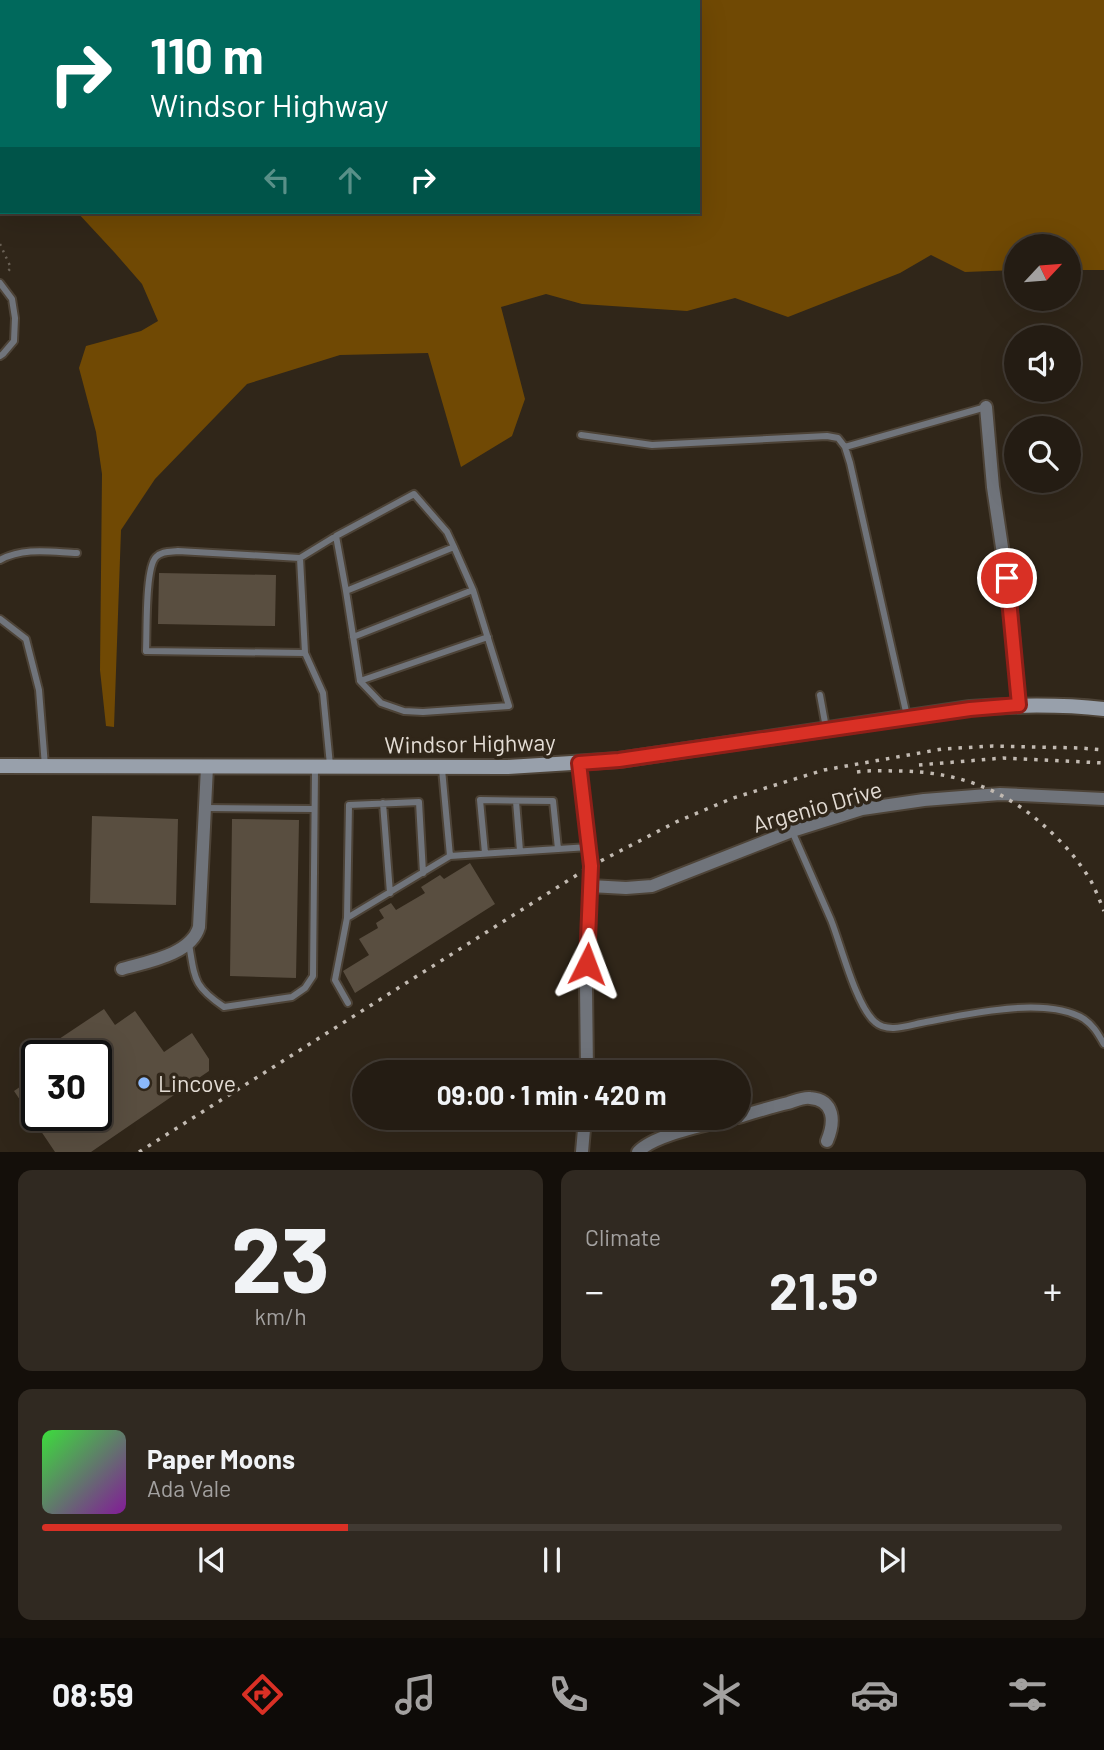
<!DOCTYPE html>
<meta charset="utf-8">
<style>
:root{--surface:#241c13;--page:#302921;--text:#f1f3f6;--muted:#a3a1a0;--line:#413a33;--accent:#d93025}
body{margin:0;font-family:Barlow,sans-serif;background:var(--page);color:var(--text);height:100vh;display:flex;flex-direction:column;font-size:26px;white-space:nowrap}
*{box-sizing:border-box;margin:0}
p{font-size:23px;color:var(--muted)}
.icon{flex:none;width:38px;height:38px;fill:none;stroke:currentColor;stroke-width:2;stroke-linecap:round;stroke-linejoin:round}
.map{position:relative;height:1152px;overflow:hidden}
.panel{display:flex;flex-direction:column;gap:18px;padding:18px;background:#140f0a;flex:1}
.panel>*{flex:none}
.banner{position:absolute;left:0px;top:0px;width:700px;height:214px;box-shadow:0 7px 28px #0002,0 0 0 2px var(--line);background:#00695c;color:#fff;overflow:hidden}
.needle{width:46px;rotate:64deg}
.buttons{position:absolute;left:1004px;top:234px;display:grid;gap:14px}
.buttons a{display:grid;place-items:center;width:77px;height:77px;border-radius:50%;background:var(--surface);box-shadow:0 7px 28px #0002,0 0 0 2px var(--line);font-size:35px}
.speed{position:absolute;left:21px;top:1040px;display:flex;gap:14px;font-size:35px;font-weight:700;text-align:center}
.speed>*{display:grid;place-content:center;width:91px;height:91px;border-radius:50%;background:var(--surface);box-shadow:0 7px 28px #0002,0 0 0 2px var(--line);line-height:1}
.speed .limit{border:4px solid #111;border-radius:10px;background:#fff;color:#111}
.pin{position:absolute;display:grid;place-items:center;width:60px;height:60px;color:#fff;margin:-30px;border:4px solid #fff;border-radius:50%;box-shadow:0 2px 7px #0007}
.me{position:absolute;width:77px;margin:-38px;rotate:3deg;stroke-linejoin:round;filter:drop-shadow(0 0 5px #0008)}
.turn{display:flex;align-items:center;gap:24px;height:147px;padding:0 35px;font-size:32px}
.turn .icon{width:91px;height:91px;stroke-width:2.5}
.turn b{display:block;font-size:49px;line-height:60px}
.lanes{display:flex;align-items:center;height:66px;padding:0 35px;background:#0003;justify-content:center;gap:35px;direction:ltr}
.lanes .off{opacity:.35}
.big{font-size:52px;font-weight:700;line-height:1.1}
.panel .card{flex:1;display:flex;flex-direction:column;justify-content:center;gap:10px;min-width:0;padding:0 24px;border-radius:14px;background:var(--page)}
.panel .dial{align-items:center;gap:0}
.dial b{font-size:91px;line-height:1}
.song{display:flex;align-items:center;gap:21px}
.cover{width:84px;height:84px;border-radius:10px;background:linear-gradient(135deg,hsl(120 70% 55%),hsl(290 70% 35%))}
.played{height:7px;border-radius:4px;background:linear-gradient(90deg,var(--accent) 30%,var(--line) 30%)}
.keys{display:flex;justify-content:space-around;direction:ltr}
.heat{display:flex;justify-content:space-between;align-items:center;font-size:38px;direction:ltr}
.panel .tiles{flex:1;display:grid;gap:18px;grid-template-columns:1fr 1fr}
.card:last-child{grid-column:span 2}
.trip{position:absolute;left:352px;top:1060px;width:399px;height:70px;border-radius:35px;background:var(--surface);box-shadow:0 7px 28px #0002,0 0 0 2px var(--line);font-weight:700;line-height:70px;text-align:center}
.menu{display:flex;height:112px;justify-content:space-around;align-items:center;background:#0e0b08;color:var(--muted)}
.menu .icon{width:49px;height:49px}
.menu .selected{color:var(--accent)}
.menu b{font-size:32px;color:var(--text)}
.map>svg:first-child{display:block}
</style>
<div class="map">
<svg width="1104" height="1152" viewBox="0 0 1104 1152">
<rect width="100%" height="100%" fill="#302619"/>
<path fill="#704904" d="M0,0H1104V270H1069V247H1017V270L965,272L931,255L900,273L788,317L735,298L687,311L582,304L546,294L501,307L525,399L512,436L461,467L428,353L340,355L247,384L155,479L121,530L114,727L106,726L100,670L102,474L96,432L79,368L86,346L141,331L158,321L142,284L115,253L77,212H698V2H2V201H0Z"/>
<path fill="#594e40" d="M159,573L276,575L275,626L158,624Z
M92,816L178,819L176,905L90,903Z
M232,819L299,820L296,978L230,976Z
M470,863L495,904L355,993L343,971L369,955L359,939L378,928L376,923L384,918L379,910L391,903L396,910L425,893L421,887L440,875L444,879Z
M104,1009L115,1025L135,1011L164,1052L192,1033L209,1059V1071L91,1152H55L14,1091L37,1075V1115H96V1055H61L53,1043Z"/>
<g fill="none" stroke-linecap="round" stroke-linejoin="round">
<defs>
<path id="service" d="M0,283L12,299L15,318L14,341L3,354L0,356
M581,435L652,445L827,436L838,438L845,447L850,463L907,716
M845,447L986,407
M336,536L346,591
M300,558L178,551C170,552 162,551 156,557C145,568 147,632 146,651L305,653
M0,560C24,547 51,552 77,553
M0,619L26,639L39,690L45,766
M353,637L473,590
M360,681L488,637
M820,695L826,728
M330,765L323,693L305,653L300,558L336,536L414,494L447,532L454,547L473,590L509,706L423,712L404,711L381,703L360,681L346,591L454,547
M442,769L450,856L589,847
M516,801L520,851
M383,803L390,893
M205,808L314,809
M792,831C805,861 818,890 831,920C841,945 856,1006 875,1022C887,1033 907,1026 921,1023C964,1015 1045,995 1084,1019C1094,1026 1098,1034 1104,1044
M485,853L480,800L553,801L558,849
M423,873L419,802L349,805L347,918L450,856
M347,918L335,980L348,1003
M189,944C195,979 193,986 224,1007L292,997L305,988L313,976L315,768"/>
<path id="minor" d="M986,407L993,487L1010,601L1019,705
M579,763L591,866L586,985L587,1073
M590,886L626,888L652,886L792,831L862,809L924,800L1000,794L1104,799
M122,969C146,962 191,955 199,927L207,767
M738,1117C755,1112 771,1107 788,1103C795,1101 803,1097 810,1098C835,1100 835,1122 827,1141
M582,1152L585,1118
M638,1152C655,1134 708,1125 732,1118"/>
<path id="secondary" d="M0,766L508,767L619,760L970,708C1015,705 1059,704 1104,709"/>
</defs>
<use href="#service" stroke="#4d4337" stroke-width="10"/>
<use href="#minor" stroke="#4d4337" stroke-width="16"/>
<use href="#secondary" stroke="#4d4337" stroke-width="18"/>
<path stroke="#6a6155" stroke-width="2.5" stroke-dasharray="2 5" stroke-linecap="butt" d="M0,244L11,268L5,274"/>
<use href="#service" stroke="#70747b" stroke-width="6"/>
<use href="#minor" stroke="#70747b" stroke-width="12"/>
<use href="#secondary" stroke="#98a0ab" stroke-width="14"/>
<path stroke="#c2bab2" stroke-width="3.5" stroke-dasharray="3.5 7" stroke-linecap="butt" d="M919,765L1003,758L1104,763
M857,772C871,770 886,771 900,771C964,772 1013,793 1058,839C1071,852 1082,866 1091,881C1096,891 1100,901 1104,911
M139,1152L591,866L676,822L733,798L824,770L942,749L993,746L1080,748L1104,750"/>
</g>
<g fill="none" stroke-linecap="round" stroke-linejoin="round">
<defs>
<path id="route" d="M587,964L591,866L579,763L619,760L970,709L1019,705L1007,578"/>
</defs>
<use href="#route" stroke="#8d1f18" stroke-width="18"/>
<use href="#route" stroke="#d93025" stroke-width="12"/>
</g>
<circle fill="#8bb9fc" stroke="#302619" stroke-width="2.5" cx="144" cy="1083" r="7"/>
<g text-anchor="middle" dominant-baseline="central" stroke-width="7" stroke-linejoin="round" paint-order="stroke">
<g font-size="23" fill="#e3dcd4" stroke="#302619">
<text transform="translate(470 743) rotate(-1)">Windsor Highway</text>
<text transform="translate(817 806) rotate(-16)">Argenio Drive</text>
</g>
<g font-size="23" fill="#e3dcd4" stroke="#302619" text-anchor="start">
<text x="158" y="1083">Lincove</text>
</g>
</g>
</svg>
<div class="buttons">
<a><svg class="needle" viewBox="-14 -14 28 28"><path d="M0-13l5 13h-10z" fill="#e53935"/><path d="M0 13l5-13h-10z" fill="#a3a1a0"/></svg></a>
<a><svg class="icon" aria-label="sound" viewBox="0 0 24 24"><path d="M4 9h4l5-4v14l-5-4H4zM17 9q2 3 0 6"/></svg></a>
<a><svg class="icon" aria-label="search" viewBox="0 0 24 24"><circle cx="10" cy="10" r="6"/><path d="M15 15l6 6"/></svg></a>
</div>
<div class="speed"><div class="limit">30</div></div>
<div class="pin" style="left:1007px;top:578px;background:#d93025"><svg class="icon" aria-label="arrive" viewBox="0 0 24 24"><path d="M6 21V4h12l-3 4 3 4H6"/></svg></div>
<svg class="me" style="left:587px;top:964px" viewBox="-20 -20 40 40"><path d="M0-17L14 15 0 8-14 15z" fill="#d93025" stroke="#fff" stroke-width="4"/></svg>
<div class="trip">09:00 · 1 min · 420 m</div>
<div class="banner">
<div class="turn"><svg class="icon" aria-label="right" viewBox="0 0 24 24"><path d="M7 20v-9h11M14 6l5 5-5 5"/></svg><div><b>110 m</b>Windsor Highway</div></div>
<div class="lanes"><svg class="icon off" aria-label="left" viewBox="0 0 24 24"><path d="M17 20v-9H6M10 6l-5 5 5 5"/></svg><svg class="icon off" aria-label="ahead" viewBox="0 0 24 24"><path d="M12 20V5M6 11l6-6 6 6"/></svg><svg class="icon" aria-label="right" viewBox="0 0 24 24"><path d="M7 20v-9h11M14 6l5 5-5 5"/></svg></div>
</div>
</div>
<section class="panel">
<div class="tiles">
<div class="card dial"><b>23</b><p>km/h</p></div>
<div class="card"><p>Climate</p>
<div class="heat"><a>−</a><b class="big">21.5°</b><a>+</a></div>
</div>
<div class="card">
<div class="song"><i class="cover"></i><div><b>Paper Moons</b><p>Ada Vale</p></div></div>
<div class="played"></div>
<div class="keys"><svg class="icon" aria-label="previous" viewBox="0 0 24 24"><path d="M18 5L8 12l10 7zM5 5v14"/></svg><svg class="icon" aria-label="pause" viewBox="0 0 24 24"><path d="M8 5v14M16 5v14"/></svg><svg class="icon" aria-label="next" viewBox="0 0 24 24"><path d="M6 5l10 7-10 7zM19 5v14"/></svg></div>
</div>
</div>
</section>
<nav class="menu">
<b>08:59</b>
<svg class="icon selected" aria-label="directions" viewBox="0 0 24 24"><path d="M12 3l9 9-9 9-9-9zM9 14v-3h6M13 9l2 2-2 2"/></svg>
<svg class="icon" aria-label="music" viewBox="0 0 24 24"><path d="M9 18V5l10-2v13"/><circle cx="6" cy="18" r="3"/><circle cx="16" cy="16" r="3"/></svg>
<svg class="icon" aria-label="phone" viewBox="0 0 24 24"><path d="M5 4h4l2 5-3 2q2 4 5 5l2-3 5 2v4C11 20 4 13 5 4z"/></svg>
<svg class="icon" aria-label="climate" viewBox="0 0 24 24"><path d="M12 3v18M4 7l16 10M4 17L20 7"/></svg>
<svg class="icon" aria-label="car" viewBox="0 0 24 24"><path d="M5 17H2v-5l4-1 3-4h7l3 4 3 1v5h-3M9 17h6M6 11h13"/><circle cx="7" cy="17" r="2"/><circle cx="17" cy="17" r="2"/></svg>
<svg class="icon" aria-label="filters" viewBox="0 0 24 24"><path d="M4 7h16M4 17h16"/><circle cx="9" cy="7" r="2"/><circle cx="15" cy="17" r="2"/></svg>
</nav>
